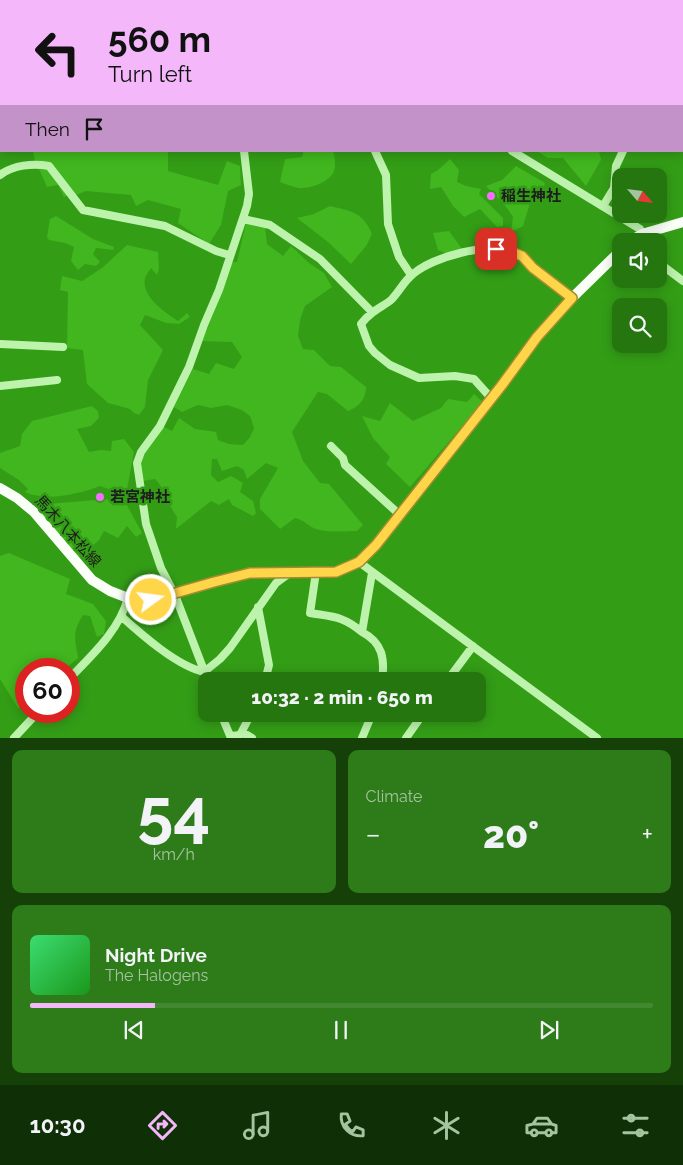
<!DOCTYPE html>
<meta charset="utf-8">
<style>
:root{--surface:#267610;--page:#2e7b19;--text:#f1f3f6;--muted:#a4c49f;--line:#428830;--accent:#f3b7fa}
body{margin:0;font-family:Raleway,"Noto Sans JP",sans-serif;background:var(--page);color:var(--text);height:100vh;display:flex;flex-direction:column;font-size:19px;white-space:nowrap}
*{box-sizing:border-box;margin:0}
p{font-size:16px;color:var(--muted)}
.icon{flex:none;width:28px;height:28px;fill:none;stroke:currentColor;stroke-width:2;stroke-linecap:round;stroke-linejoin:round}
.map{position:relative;height:738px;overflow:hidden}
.side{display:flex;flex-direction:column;gap:12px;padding:12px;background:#154109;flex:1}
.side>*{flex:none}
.guide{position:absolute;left:0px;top:0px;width:684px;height:152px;box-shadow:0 2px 12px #0003;background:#f3b7fa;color:#111;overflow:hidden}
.needle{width:32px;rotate:118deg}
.fabs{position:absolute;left:612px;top:168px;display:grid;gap:10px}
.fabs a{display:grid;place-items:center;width:55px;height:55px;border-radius:10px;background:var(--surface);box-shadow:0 2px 12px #0003;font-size:25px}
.speed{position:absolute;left:15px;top:658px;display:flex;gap:10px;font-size:25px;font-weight:700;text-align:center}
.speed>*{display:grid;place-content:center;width:65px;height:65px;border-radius:50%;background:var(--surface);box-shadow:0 2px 12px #0003;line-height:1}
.speed .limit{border:8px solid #d22;background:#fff;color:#111}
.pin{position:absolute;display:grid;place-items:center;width:42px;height:42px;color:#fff;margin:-21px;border-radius:10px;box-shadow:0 2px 8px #0006}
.me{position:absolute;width:55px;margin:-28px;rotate:76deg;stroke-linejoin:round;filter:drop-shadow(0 0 4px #0008)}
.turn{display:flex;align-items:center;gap:18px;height:105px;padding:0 25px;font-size:22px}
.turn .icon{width:65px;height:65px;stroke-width:2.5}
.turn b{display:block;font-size:35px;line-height:42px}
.then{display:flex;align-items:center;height:48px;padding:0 25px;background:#0003;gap:10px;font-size:19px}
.big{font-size:38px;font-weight:800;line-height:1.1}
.side .card{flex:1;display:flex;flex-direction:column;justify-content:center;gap:8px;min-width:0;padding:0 18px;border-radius:10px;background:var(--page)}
.side .dial{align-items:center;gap:0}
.dial b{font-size:65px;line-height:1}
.song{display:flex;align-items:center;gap:15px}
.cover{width:60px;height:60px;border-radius:8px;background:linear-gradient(135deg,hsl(140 70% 55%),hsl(120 70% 35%))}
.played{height:5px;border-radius:2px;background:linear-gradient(90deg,var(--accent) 20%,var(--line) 20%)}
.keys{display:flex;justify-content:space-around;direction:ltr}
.heat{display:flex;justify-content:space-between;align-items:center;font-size:28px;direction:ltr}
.side .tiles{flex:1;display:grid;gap:12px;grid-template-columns:1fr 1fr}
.card:last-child{grid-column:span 2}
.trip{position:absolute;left:198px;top:672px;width:288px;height:50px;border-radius:10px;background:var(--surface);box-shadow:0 2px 12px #0003;font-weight:800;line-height:50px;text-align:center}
.tabs{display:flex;height:80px;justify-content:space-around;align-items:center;background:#0f2f06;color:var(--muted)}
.tabs .icon{width:35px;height:35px}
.tabs .current{color:var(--accent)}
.tabs b{font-size:22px;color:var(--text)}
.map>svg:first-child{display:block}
</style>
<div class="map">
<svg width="683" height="738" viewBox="0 0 683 738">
<rect width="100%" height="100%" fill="#339d16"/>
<path fill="#41b61e" d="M0,0L38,1H1L0,93Z
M68,0H203V1H67Z
M335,0H652L653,1H335Z
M33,151H168V171L218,185L227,161L240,166L241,185L228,191L221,225L209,244L178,223L181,209L148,200L136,206L131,195L86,191L74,196L50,164L35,162Z
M304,151H333C335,157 336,166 334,171C330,182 310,189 299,188C293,187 286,184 280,182L285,159L302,157Z
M537,151H599L601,160L586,186L563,158H548Z
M450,159L459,170L457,182L466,186L481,189L479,194L503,218V226L497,227L480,209L464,217L453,206L441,187L430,189L431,174L438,170Z
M516,166L545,183L543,190L530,203L523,226L511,232L513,217L507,208L486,186L502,180Z
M48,168L69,195L64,197L58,185L47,187L39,169Z
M330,206C351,211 363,212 372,234L366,246L351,264L328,242L297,218L314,214Z
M56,216L93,239L114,247L113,250L96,248L93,254L100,262L96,266L85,264L78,270L71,261L74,247L65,243L49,240L47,237L50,219Z
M246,223L265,227L267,244L283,256L291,246L309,263L324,273L332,287L305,306L300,320L298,336L303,349L314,350L330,366L341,367L366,387C366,399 359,407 348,411L327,394L318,392L292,432L303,461L320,483L329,484L363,525L357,531C344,531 329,533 316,529C307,526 305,520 295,518L280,529L260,509V499L278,468L266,463L247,479L244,470L237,466L222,471L217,459H212L211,475L218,482L231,476L243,483L240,492L253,501L256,513L253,516L232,505L229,499L219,505L211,501L176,529L177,517C168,505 166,490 155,479L143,481L140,464L144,452L162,426L172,431L179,418L195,429L216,432L218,440L229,444L243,445L250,437L254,428L250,416L242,410L227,405L211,408L198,405L182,412L174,407L193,369L209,374L216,363L234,369L242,357L232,342L202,341L217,305L231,262H237Z
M449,231L462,249L447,254L438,250L433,233Z
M127,245L158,252L159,269L157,275L151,268C149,271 146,275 145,278C141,297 165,312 178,321L187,313L190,317L179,324L166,323L145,315L140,325L163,350L148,380L145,407L139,415L134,413L130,409L108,403L87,384L83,350L67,348L68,292L60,290L62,276L82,281L102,268Z
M474,394L483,402L410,487L386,464L390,457L373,438L362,416L380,421L390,403L413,421L441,408L448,399L467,402Z
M92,406L98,411L99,418L91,426L77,429L89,452L101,450L111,451L112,441L124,439L134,452L126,495L100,486C79,494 46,502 25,492L28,489L19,480L0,468V453L20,446L22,434L32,421Z
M109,499L127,505L142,533L136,537L127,526L118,538L104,531L99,540L80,558L40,512L47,504Z
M9,553L70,579L66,594L93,604L106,621L104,634L97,637L90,616L83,615C72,632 75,640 78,658L65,669H26V677L24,679L26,686V706L18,708L0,679V556Z"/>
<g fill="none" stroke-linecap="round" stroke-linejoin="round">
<path stroke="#bdf3ad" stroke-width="8" d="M208,0L209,1
M258,0L259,1
M375,151L386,175L388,224L399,257L411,275
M512,151L640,229L642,234
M0,175C13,165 33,163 49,166L83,210L165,226L216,251L229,255
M603,206L614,188L616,166L623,151
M243,219L270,225L320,259L372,312
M659,263L683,281
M0,344L63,347
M0,386L57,380
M491,398L474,379L455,376L419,378L390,365L375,353L369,346L361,324C364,320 368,316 372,313C378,308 385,305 391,300C399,292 404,281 413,274C433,257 490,241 515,252C524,256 529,264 536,270C547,279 560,289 572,298
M331,446L343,458L345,465L400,515
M359,562L597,738
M316,572L310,613C334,617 343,616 362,632
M372,573L362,632C383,643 385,659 382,681
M258,607L269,665L265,681
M121,616C142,635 177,666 204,672L220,659L230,648L276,583L291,572
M69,679C91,656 119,631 128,598
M208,681L175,595L161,568L146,524L137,463L141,452L160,426L189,367L204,325L219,290L247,206L249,194L244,151
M447,681L473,646
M221,714L231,738
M242,732L252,738
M231,736L240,735L251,714
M14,738L39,711
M362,738L372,714
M406,738L423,714"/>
<path stroke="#fafff8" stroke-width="10" d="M630,241L642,234L683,222
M0,488L17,498L34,512L92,580L110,591L128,598L151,600L249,573L336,572L359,562L376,545L502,385L537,337L572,298L621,250"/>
</g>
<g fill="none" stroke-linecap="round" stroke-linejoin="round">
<defs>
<path id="route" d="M151,600L214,582L250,573L336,572L359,562L376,545L502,385L537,337L572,298L533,268L522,256L507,250L496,249"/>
</defs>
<use href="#route" stroke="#a68a30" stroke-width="12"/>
<use href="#route" stroke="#ffd54a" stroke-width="9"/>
</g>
<g fill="#f56eff" stroke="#339d16" stroke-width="2">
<circle cx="491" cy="196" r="5"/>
<circle cx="100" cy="497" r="5"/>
</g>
<g text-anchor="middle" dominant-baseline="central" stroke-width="5" stroke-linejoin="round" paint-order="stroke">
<g font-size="15" font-weight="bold" fill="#1d1d1d" stroke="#339d16" text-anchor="start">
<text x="501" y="196">稲生神社</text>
<text x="110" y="497">若宮神社</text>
</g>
<g font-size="15" fill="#1d1d1d" stroke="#339d16">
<text transform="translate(68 531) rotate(48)">馬木八本松線</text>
</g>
</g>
</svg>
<div class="fabs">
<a><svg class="needle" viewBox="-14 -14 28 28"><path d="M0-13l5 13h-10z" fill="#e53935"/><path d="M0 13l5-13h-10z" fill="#a4c49f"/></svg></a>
<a><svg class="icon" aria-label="sound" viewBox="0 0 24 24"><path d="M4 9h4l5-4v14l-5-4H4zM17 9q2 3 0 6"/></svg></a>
<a><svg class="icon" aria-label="search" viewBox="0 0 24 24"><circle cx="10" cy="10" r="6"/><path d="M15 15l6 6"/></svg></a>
</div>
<div class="speed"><div class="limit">60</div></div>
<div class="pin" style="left:496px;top:249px;background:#d93025"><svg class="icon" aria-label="arrive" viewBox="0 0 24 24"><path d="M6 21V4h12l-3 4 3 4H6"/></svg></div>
<svg class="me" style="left:151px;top:600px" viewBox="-20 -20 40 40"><circle r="17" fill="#ffd54a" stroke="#fff" stroke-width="3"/><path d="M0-11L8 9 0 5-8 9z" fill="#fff"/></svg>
<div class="trip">10:32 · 2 min · 650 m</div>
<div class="guide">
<div class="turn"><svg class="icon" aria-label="left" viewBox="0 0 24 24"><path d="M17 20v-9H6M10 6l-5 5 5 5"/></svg><div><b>560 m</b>Turn left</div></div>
<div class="then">Then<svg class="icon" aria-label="arrive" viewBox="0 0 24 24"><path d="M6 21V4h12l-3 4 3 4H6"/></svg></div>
</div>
</div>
<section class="side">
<div class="tiles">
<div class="card dial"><b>54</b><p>km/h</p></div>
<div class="card"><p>Climate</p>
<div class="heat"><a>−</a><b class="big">20°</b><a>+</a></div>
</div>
<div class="card">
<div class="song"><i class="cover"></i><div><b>Night Drive</b><p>The Halogens</p></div></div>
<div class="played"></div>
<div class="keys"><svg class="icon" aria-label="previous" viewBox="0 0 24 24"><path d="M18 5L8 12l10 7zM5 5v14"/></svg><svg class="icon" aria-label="pause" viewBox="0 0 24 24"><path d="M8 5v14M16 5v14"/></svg><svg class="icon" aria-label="next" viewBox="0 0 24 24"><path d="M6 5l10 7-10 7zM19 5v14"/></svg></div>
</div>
</div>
</section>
<nav class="tabs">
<b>10:30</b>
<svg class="icon current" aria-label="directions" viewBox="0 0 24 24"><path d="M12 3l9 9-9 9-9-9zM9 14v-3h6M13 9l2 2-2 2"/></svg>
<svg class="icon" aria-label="music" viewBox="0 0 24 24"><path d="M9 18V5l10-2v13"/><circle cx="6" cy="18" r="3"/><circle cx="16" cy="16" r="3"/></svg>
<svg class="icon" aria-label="phone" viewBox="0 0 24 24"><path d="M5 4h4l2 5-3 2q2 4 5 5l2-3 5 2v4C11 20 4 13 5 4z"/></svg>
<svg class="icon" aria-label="climate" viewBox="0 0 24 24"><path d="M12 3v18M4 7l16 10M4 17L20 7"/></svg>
<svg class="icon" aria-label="car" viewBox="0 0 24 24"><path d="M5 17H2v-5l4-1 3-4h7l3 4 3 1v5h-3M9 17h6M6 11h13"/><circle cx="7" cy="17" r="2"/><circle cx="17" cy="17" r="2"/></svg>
<svg class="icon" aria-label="filters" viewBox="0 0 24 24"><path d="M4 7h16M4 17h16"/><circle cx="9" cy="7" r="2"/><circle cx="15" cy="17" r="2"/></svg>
</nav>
